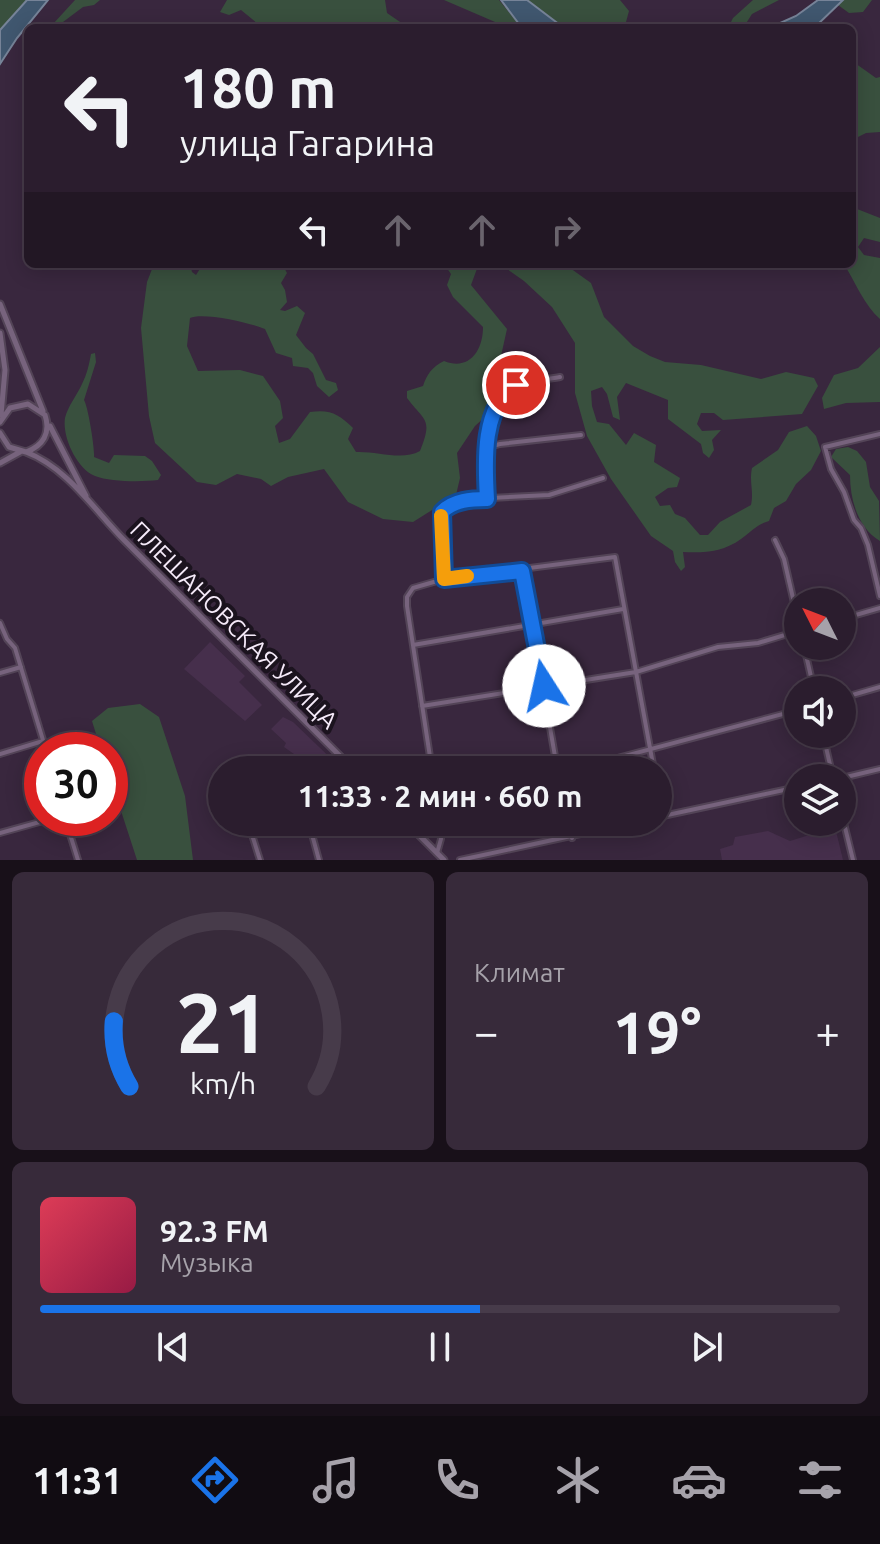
<!DOCTYPE html>
<html lang="ru">
<meta charset="utf-8">
<style>
:root{--surface:#2b1d2e;--page:#372a3a;--text:#f1f3f6;--muted:#a6a2aa;--line:#473b4a;--accent:#1a73e8}
body{margin:0;font-family:Ubuntu,sans-serif;background:var(--page);color:var(--text);height:100vh;display:flex;flex-direction:column;font-size:30px;white-space:nowrap}
*{box-sizing:border-box;margin:0}
p{font-size:26px;color:var(--muted)}
.icon{flex:none;width:44px;height:44px;fill:none;stroke:currentColor;stroke-width:2;stroke-linecap:round;stroke-linejoin:round}
.map{position:relative;height:860px;overflow:hidden}
.drawer{display:flex;flex-direction:column;gap:12px;padding:12px;background:#181019;flex:1}
.drawer>*{flex:none}
.guide{position:absolute;left:24px;top:24px;width:832px;height:244px;border-radius:12px;box-shadow:0 4px 20px #0003,0 0 0 2px var(--line);background:#2b1d2e;color:var(--text);overflow:hidden}
.needle{width:52px;rotate:312deg}
.fabs{position:absolute;left:784px;top:588px;display:grid;gap:16px}
.fabs a{display:grid;place-items:center;width:72px;height:72px;border-radius:50%;background:var(--surface);box-shadow:0 4px 20px #0003,0 0 0 2px var(--line);font-size:40px}
.speed{position:absolute;left:24px;top:732px;display:flex;gap:16px;font-size:40px;font-weight:700;text-align:center}
.speed>*{display:grid;place-content:center;width:104px;height:104px;border-radius:50%;background:var(--surface);box-shadow:0 4px 20px #0003,0 0 0 2px var(--line);line-height:1}
.speed .limit{border:12px solid #d22;background:#fff;color:#111}
.pin{position:absolute;display:grid;place-items:center;width:68px;height:68px;color:#fff;margin:-34px;border:4px solid #fff;border-radius:50%;box-shadow:0 2px 8px #0007}
.me{position:absolute;width:88px;margin:-44px;rotate:350deg;stroke-linejoin:round;filter:drop-shadow(0 0 6px #0008)}
.turn{display:flex;align-items:center;gap:28px;height:168px;padding:0 24px;font-size:36px}
.turn .icon{width:104px;height:104px;stroke-width:2.5}
.turn b{display:block;font-size:56px;line-height:68px}
.lanes{display:flex;align-items:center;height:76px;padding:0 24px;background:#0003;justify-content:center;gap:40px;direction:ltr}
.lanes .off{opacity:.35}
.big{font-size:60px;font-weight:600;line-height:1.1}
.drawer .tile{flex:1;display:flex;flex-direction:column;justify-content:center;gap:12px;min-width:0;padding:0 28px;border-radius:12px;background:var(--page)}
.drawer .dial{align-items:center;gap:0}
.dial svg{height:208px;overflow:visible;fill:none;stroke:var(--line);stroke-width:7;stroke-linecap:round;text-anchor:middle}
.dial text{fill:var(--text);stroke:none}
.song{display:flex;align-items:center;gap:24px}
.cover{width:96px;height:96px;border-radius:12px;background:linear-gradient(135deg,hsl(350 70% 55%),hsl(340 70% 35%))}
.played{height:8px;border-radius:4px;background:linear-gradient(90deg,var(--accent) 55%,var(--line) 55%)}
.keys{display:flex;justify-content:space-around;direction:ltr}
.heat{display:flex;justify-content:space-between;align-items:center;font-size:44px;direction:ltr}
.drawer .tiles{flex:1;display:grid;gap:12px;grid-template-columns:1fr 1fr}
.tile:last-child{grid-column:span 2}
.trip{position:absolute;left:208px;top:756px;width:464px;height:80px;border-radius:40px;background:var(--surface);box-shadow:0 4px 20px #0003,0 0 0 2px var(--line);font-weight:600;line-height:80px;text-align:center}
.menu{display:flex;height:128px;justify-content:space-around;align-items:center;background:#110c12;color:var(--muted)}
.menu .icon{width:56px;height:56px}
.menu .on{color:var(--accent)}
.menu b{font-size:36px;color:var(--text)}
.map>svg:first-child{display:block}
</style>
<div class="map">
<svg width="880" height="860" viewBox="0 0 880 860">
<rect width="100%" height="100%" fill="#39273e"/>
<path fill="#462f4c" d="M210,642L245,676L239,682L262,705L245,721L184,669Z
M283,717L293,722L343,770H308L311,766L284,747L286,743L271,729Z
M835,827L843,860H722L720,849L733,845L735,837L768,831L790,841Z"/>
<path fill="#39503e" d="M0,0H27L0,30Z
M75,0H100L94,5L83,7L55,28L53,24Z
M227,0H385L387,13L403,24L401,28H263L241,10L229,15L220,12Z
M444,0H499L522,28H509Z
M527,0H620L629,11L626,22L637,27L665,28H564Z
M753,0H779L752,14L745,25L737,28L729,26L733,18Z
M843,0H872L863,12L849,13L838,5Z
M852,61L876,78L880,77V132L866,133L852,140Z
M852,207L880,218V242L864,238L858,247L864,255L880,258V319C865,306 855,282 844,264H852Z
M154,264H190L192,272L196,275L203,264H282L287,273L281,283L285,290L287,302L280,310L285,311L297,306L305,313L296,335L306,348L313,354L326,380L336,383L338,390L329,397L317,386L313,373L308,368L293,366L292,358L276,353L265,329C251,323 203,312 190,318L187,346L198,371L240,370L263,376L280,401L283,418L275,426L279,443L290,439L310,412C330,409 339,414 353,428L348,439L356,452C377,451 402,461 420,451C433,418 425,422 407,398V391L423,386C427,374 432,367 444,361C469,371 483,351 483,327L453,297L447,285L451,274L444,264H489L478,266L471,285L507,329L499,365L497,390L487,415L475,426L457,453L460,478L456,495L413,522L383,519L348,502L324,469L288,477L271,486L261,479L237,474L216,485L197,482L155,443L149,416L141,328L147,282Z
M500,264H574L570,268L591,283L604,317L633,346L650,356L665,362L701,365L761,379L786,372L814,378L818,386L802,414L723,420L714,413H701L697,424L702,431L721,430L712,440L714,450L709,458L703,453L701,444L668,419V400L626,383L617,397L620,420L613,417L607,394L602,387L591,391L592,406L597,422L609,424L626,445L634,433L656,445L654,462L680,478L677,487L668,488L655,497L660,506L670,505L675,514L685,518L700,535H708L720,522L751,505C754,491 749,482 752,468L778,450L789,432L807,426L816,436L821,451L811,470L796,484L786,501L774,508L769,521C757,524 751,532 741,539C723,552 705,553 683,552L685,567L681,571L675,562L673,551L651,536L611,479L587,436L575,393V343L552,307L524,281Z
M880,347V402L846,403L824,409L822,398L834,375L858,368Z
M95,353L96,362L84,400C88,406 95,449 94,457L109,463L114,455L145,456L152,461L161,475L158,480C142,482 110,482 95,476C77,469 62,437 65,418C68,406 77,395 82,384C87,374 89,365 91,354Z
M848,447L857,451L866,462L870,487L879,501L880,541C858,528 850,500 850,475L831,457L836,449Z
M140,704L159,717L185,796L193,860H137L110,777V750H101L92,721L108,708Z"/>
<path fill="#40576f" stroke="#768398" stroke-width="2" d="M27,0H48L17,38L0,64V30Z
M501,0H527L564,28H522Z
M818,0H843L814,28H769L796,16Z"/>
<g fill="none" stroke-linecap="round" stroke-linejoin="round">
<defs>
<path id="minor" d="M880,434L825,447L831,469L844,492L854,520L861,528L868,545L880,596
M485,448L500,444L581,435
M487,499C485,468 482,407 512,388C524,380 546,380 560,377
M775,540L784,559L798,620
M523,571L557,768
M444,579L443,534L440,520L442,512L447,506L471,499L549,495L603,478
M842,619L880,608
M0,623L7,639L15,648L46,750
M413,645L623,609
M804,646L814,690
M0,673L21,667
M842,698L880,687
M422,706L636,672L718,647L758,643L798,631
M823,734L833,778
M0,754L43,741
M432,770L407,606V597L413,588L444,579L615,557L654,770
M542,770L587,766L798,710
M658,788L664,815
M842,815L853,860
M65,818L78,860
M248,822L260,860
M568,822L572,838
M310,827L319,860
M0,833L54,818
M437,853L441,839L439,822"/>
<path id="tertiary" d="M842,778L880,769
M658,817L798,787
M460,860L636,822"/>
<path id="secondary" d="M0,304L43,411
M0,333L5,370L1,415
M0,422L10,408L28,404L45,415C51,433 43,446 26,452L9,447L0,433
M50,426L86,496
M26,452C68,468 95,511 125,541C201,618 278,694 354,770
M0,463L20,452
M406,822L444,860"/>
</defs>
<use href="#minor" stroke="#534457" stroke-width="8"/>
<use href="#tertiary" stroke="#534457" stroke-width="8"/>
<use href="#secondary" stroke="#534457" stroke-width="9"/>
<use href="#minor" stroke="#77637d" stroke-width="4"/>
<use href="#tertiary" stroke="#77637d" stroke-width="4"/>
<use href="#secondary" stroke="#77637d" stroke-width="5"/>
</g>
<g fill="none" stroke-linecap="round" stroke-linejoin="round">
<defs>
<path id="route" d="M516,385C481,406 485,464 487,499C472,499 453,500 442,512L444,579L522,571L544,686"/>
</defs>
<use href="#route" stroke="#114b97" stroke-width="20"/>
<use href="#route" stroke="#1a73e8" stroke-width="14"/>
<path stroke="#f59e0b" stroke-width="14" d="M441,516L444,579L467,576"/>
</g>
<g text-anchor="middle" dominant-baseline="central" stroke-width="8" stroke-linejoin="round" paint-order="stroke">
<g font-size="24" fill="#f5eaf9" stroke="#1b131e">
<text transform="translate(234 625) rotate(45)">ПЛЕШАНОВСКАЯ УЛИЦА</text>
</g>
</g>
</svg>
<div class="fabs">
<a><svg class="needle" viewBox="-14 -14 28 28"><path d="M0-13l5 13h-10z" fill="#e53935"/><path d="M0 13l5-13h-10z" fill="#a6a2aa"/></svg></a>
<a><svg class="icon" aria-label="sound" viewBox="0 0 24 24"><path d="M4 9h4l5-4v14l-5-4H4zM17 9q2 3 0 6"/></svg></a>
<a><svg class="icon" aria-label="layers" viewBox="0 0 24 24"><path d="M12 4l9 5-9 5-9-5zM3 14l9 5 9-5"/></svg></a>
</div>
<div class="speed"><div class="limit">30</div></div>
<div class="pin" style="left:516px;top:385px;background:#d93025"><svg class="icon" aria-label="arrive" viewBox="0 0 24 24"><path d="M6 21V4h12l-3 4 3 4H6"/></svg></div>
<svg class="me" style="left:544px;top:686px" viewBox="-20 -20 40 40"><circle r="19" fill="#fff"/><path d="M0-13L10 11 0 6-10 11z" fill="#1a73e8"/></svg>
<div class="trip">11:33 · 2 мин · 660 m</div>
<div class="guide">
<div class="turn"><svg class="icon" aria-label="left" viewBox="0 0 24 24"><path d="M17 20v-9H6M10 6l-5 5 5 5"/></svg><div><b>180 m</b>улица Гагарина</div></div>
<div class="lanes"><svg class="icon" aria-label="left" viewBox="0 0 24 24"><path d="M17 20v-9H6M10 6l-5 5 5 5"/></svg><svg class="icon off" aria-label="ahead" viewBox="0 0 24 24"><path d="M12 20V5M6 11l6-6 6 6"/></svg><svg class="icon off" aria-label="ahead" viewBox="0 0 24 24"><path d="M12 20V5M6 11l6-6 6 6"/></svg><svg class="icon off" aria-label="right" viewBox="0 0 24 24"><path d="M7 20v-9h11M14 6l5 5-5 5"/></svg></div>
</div>
</div>
<section class="drawer">
<div class="tiles">
<div class="tile dial"><svg viewBox="0 0 100 80">
<path d="M14 69A42 42 0 1 1 86 69"/>
<path d="M14 69A42 42 0 0 1 8 44" stroke="#1a73e8"/>
<text x="50" y="56" font-size="32" font-weight="700">21</text>
<text x="50" y="72" font-size="11">km/h</text>
</svg></div>
<div class="tile"><p>Климат</p>
<div class="heat"><a>−</a><b class="big">19°</b><a>+</a></div>
</div>
<div class="tile">
<div class="song"><i class="cover"></i><div><b>92.3 FM</b><p>Музыка</p></div></div>
<div class="played"></div>
<div class="keys"><svg class="icon" aria-label="previous" viewBox="0 0 24 24"><path d="M18 5L8 12l10 7zM5 5v14"/></svg><svg class="icon" aria-label="pause" viewBox="0 0 24 24"><path d="M8 5v14M16 5v14"/></svg><svg class="icon" aria-label="next" viewBox="0 0 24 24"><path d="M6 5l10 7-10 7zM19 5v14"/></svg></div>
</div>
</div>
</section>
<nav class="menu">
<b>11:31</b>
<svg class="icon on" aria-label="directions" viewBox="0 0 24 24"><path d="M12 3l9 9-9 9-9-9zM9 14v-3h6M13 9l2 2-2 2"/></svg>
<svg class="icon" aria-label="music" viewBox="0 0 24 24"><path d="M9 18V5l10-2v13"/><circle cx="6" cy="18" r="3"/><circle cx="16" cy="16" r="3"/></svg>
<svg class="icon" aria-label="phone" viewBox="0 0 24 24"><path d="M5 4h4l2 5-3 2q2 4 5 5l2-3 5 2v4C11 20 4 13 5 4z"/></svg>
<svg class="icon" aria-label="climate" viewBox="0 0 24 24"><path d="M12 3v18M4 7l16 10M4 17L20 7"/></svg>
<svg class="icon" aria-label="car" viewBox="0 0 24 24"><path d="M5 17H2v-5l4-1 3-4h7l3 4 3 1v5h-3M9 17h6M6 11h13"/><circle cx="7" cy="17" r="2"/><circle cx="17" cy="17" r="2"/></svg>
<svg class="icon" aria-label="filters" viewBox="0 0 24 24"><path d="M4 7h16M4 17h16"/><circle cx="9" cy="7" r="2"/><circle cx="15" cy="17" r="2"/></svg>
</nav>
